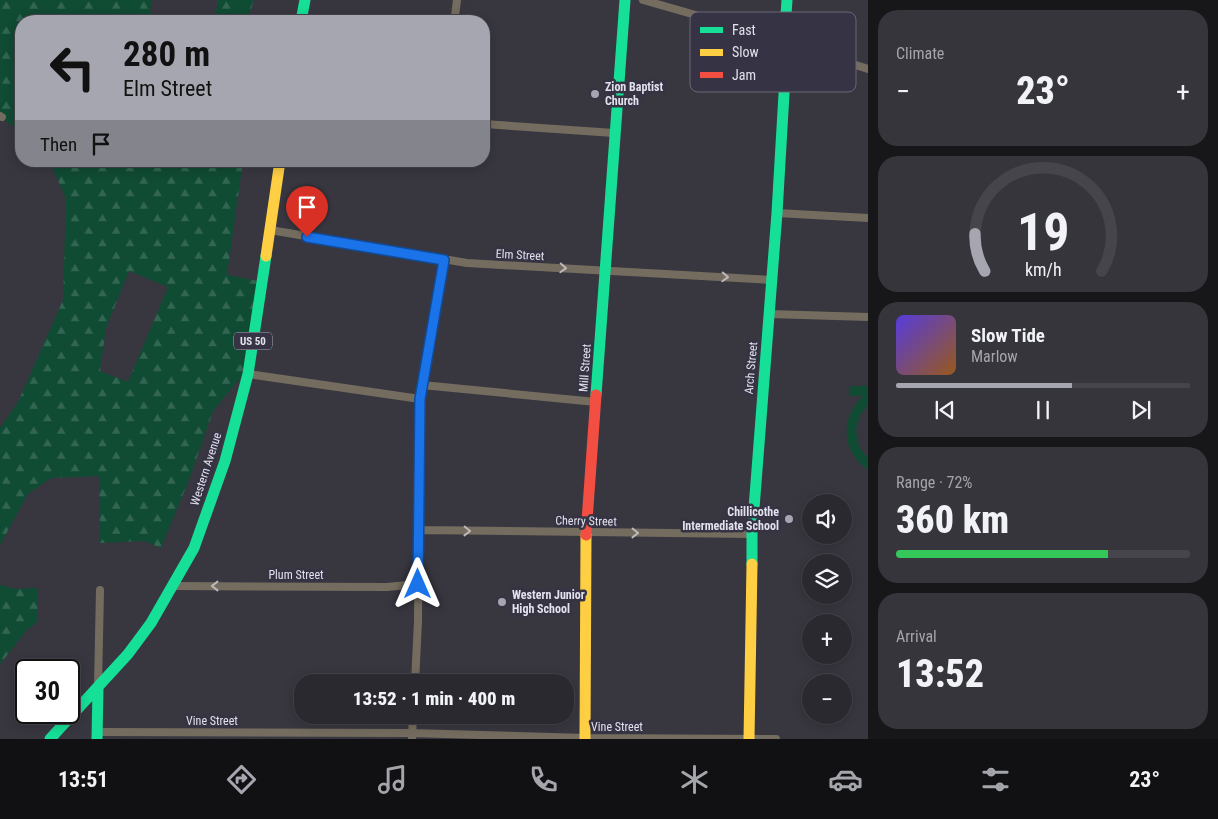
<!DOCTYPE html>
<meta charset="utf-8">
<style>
:root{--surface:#2a2930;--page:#36353c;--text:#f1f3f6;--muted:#a5a6ab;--line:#46454c;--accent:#a6a6b0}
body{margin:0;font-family:"Roboto Condensed",sans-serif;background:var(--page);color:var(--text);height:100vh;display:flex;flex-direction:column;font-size:19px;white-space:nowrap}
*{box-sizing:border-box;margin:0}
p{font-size:16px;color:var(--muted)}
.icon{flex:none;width:28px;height:28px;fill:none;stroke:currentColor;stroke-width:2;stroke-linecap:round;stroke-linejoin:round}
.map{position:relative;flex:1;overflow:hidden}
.details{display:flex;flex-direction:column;gap:10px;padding:10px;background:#17171a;width:350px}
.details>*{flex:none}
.hud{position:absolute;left:15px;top:15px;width:475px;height:152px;border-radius:20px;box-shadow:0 2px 12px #0003,0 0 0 1px var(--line);background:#a6a6b0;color:#111;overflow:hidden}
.controls{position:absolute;left:802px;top:494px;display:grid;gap:10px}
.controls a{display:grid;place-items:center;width:50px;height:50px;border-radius:50%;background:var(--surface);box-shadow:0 2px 12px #0003,0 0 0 1px var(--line);font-size:25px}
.speed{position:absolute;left:15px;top:659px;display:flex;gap:10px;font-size:25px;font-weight:700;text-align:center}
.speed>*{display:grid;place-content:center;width:65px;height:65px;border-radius:50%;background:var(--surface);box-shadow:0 2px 12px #0003,0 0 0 1px var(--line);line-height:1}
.speed .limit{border:2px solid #111;border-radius:8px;background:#fff;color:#111}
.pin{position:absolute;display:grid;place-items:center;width:42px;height:42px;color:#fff;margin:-51px -21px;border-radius:50% 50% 50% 0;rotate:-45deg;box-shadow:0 0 5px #0007}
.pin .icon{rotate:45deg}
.me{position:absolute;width:55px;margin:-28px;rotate:0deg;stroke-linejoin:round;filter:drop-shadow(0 0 4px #0008)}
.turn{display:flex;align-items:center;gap:18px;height:105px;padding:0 25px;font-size:22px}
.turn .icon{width:65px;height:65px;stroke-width:2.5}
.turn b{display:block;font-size:35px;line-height:42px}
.then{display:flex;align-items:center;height:48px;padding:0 25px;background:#0003;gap:10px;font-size:19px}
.big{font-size:38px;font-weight:800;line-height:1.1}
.details .card{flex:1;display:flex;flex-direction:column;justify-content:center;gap:8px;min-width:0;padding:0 18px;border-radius:20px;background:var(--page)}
.details .dial{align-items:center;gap:0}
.dial svg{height:130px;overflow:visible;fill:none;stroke:var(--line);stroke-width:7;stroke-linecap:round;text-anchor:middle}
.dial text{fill:var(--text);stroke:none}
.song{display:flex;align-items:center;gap:15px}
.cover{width:60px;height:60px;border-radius:8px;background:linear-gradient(135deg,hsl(250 70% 55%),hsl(30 70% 35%))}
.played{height:5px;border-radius:2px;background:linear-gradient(90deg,var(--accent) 60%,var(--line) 60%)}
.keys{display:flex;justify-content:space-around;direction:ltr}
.heat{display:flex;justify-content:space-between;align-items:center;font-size:28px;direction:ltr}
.charge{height:8px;border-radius:4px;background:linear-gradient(90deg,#34c759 72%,var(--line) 0)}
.trip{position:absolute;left:294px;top:674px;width:280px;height:50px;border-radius:20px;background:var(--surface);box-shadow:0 2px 12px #0003,0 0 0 1px var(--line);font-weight:800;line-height:50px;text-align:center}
.dock{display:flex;height:80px;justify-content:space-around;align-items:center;background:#111013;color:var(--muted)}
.dock .icon{width:35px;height:35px}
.dock .current{color:var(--accent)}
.dock b{font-size:22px;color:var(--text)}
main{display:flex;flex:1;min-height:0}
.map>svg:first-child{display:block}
</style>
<main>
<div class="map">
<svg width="868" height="739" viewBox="0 0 868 739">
<defs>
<pattern id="forest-firs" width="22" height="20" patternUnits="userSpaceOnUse" patternTransform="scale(1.25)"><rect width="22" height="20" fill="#104b34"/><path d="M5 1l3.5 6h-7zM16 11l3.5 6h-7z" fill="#326552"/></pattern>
</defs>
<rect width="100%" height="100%" fill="#383740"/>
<path fill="url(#forest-firs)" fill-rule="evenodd" d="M0,0H152L150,12L156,21H21V133L0,116Z
M218,0H254L247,21H214Z
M49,161H243L227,275L258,281L242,376L213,411L189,480L161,548L144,541L100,543L99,476L51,478L28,494L0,545V428L18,402L63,300L66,198ZM129,271L168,287L128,382L100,371L106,328Z
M0,585L15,589L38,588V621L27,630L0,664Z"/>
<path fill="#104b34" d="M850,386H868V405L860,415L856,431L859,447L868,458V470C841,452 840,417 863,396H849Z"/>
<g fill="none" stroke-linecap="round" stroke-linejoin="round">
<path stroke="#746d5f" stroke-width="8" d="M643,0L706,18L868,69
M455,16L457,0
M0,116L2,117
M484,124L614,133
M777,213L868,218
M270,230L467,263L771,280
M769,314L868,317
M248,374L420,399
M422,385L596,402
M418,530L752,534
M173,586L387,587L418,584
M415,682L418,621L420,399L444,260
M98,686L100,590
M98,732L412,733L585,738L776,739
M412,739L413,715"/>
<path stroke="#16e098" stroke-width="11" d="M301,21L305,0
M596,395L625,0
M752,564V534L777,213L786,60L784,43L787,0
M50,739L128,654L151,623L194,548L225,461L248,374L266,256
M97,739L98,688"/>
<path stroke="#ffcf43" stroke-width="11" d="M266,256L280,161
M585,739L586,535
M749,739L752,564"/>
<path stroke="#f24e42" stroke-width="11" d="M586,535L596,395"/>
</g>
<defs><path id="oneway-chevron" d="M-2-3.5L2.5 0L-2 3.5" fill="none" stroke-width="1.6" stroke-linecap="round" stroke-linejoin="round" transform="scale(1.25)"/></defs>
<g stroke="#bcb8bb">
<use href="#oneway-chevron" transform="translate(563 268) rotate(3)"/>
<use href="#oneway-chevron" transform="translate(725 277) rotate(3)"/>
<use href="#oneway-chevron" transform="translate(467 531) rotate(1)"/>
<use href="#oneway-chevron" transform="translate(635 533) rotate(1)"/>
<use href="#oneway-chevron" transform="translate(215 586) rotate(180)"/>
</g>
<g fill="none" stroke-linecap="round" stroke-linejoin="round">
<defs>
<path id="route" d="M307,237L444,260L420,399L418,584"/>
</defs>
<use href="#route" stroke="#114b97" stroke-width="12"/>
<use href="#route" stroke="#1a73e8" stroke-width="9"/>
</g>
<g fill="#a6a6b0" stroke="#353344" stroke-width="2">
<circle cx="595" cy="94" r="5"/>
<circle cx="789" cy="519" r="5"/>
<circle cx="502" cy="602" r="5"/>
</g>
<g text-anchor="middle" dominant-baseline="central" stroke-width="5" stroke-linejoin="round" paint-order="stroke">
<rect fill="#353344" stroke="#aeadba" stroke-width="1" x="234" y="332.5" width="38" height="17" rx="4"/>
<g font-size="11" font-weight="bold" fill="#e2e1ec">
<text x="253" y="341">US 50</text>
</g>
<g font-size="12" font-weight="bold" fill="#e2e1ec" stroke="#353344" text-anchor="start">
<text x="605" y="87">Zion Baptist<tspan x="605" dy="14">Church</tspan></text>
<text x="779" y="512" text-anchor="end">Chillicothe<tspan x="779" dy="14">Intermediate School</tspan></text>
<text x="512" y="595">Western Junior<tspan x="512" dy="14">High School</tspan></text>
</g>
<g font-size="12" fill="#e2e1ec" stroke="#353344">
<text transform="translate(520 255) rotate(3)">Elm Street</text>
<text transform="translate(585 368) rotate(-86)">Mill Street</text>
<text transform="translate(751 368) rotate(-85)">Arch Street</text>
<text transform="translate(206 469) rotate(-72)">Western Avenue</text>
<text transform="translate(586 521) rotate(1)">Cherry Street</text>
<text x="296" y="575">Plum Street</text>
<text x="212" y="721">Vine Street</text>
<text x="617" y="727">Vine Street</text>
</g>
</g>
<rect x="690" y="12" width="166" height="80" rx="8" fill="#353344" stroke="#696776" stroke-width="1"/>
<rect x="700" y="27" width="23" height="6" fill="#16e098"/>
<rect x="700" y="49" width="23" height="7" fill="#ffcf43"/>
<rect x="700" y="72" width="23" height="6" fill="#f24e42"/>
<g font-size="14" fill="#e2e1ec">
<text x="732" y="35">Fast</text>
<text x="732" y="57">Slow</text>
<text x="732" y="80">Jam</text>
</g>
</svg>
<div class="controls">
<a><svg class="icon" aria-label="sound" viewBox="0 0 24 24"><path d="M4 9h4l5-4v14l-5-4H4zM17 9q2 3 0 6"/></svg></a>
<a><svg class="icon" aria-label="layers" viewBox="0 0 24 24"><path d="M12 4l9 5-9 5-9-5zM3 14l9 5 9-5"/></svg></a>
<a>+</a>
<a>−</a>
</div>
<div class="speed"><div class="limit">30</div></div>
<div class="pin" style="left:307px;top:237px;background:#d93025"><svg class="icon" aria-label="arrive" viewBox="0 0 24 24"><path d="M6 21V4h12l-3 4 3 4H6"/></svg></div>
<svg class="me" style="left:418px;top:584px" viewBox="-20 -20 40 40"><path d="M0-17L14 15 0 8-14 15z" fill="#1a73e8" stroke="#fff" stroke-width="4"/></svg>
<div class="trip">13:52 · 1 min · 400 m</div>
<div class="hud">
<div class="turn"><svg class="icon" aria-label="left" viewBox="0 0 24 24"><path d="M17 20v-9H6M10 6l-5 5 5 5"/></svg><div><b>280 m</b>Elm Street</div></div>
<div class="then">Then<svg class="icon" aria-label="arrive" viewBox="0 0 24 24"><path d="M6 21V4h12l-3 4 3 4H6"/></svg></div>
</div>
</div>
<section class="details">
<div class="card"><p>Climate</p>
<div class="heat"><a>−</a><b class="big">23°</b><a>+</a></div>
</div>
<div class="card dial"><svg viewBox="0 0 100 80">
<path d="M14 69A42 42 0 1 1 86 69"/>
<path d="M14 69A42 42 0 0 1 8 46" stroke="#a6a6b0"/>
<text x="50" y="56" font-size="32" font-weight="700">19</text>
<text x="50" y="72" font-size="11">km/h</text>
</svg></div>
<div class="card">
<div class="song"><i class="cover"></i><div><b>Slow Tide</b><p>Marlow</p></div></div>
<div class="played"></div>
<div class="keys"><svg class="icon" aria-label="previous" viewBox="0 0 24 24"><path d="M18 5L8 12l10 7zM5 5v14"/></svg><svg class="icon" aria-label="pause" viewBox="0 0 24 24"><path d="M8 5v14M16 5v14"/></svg><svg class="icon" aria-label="next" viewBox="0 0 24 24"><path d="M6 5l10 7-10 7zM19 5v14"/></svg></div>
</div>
<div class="card"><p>Range · 72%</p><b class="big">360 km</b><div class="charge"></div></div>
<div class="card"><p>Arrival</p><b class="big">13:52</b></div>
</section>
</main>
<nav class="dock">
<b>13:51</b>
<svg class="icon current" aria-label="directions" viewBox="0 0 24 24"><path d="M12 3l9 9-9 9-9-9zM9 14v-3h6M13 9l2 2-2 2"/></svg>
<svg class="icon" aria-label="music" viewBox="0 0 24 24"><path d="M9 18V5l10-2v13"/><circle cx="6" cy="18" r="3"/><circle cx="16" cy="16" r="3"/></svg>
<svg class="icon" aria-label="phone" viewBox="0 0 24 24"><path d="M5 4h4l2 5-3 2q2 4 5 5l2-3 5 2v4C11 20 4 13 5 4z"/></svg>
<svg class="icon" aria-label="climate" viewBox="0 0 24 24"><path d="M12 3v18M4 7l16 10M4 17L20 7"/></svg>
<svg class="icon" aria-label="car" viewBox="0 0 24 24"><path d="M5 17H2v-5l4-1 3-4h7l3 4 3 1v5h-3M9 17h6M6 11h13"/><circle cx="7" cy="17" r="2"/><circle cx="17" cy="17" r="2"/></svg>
<svg class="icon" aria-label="filters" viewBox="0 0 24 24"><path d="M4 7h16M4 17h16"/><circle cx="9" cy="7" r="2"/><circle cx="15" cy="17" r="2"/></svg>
<b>23°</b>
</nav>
